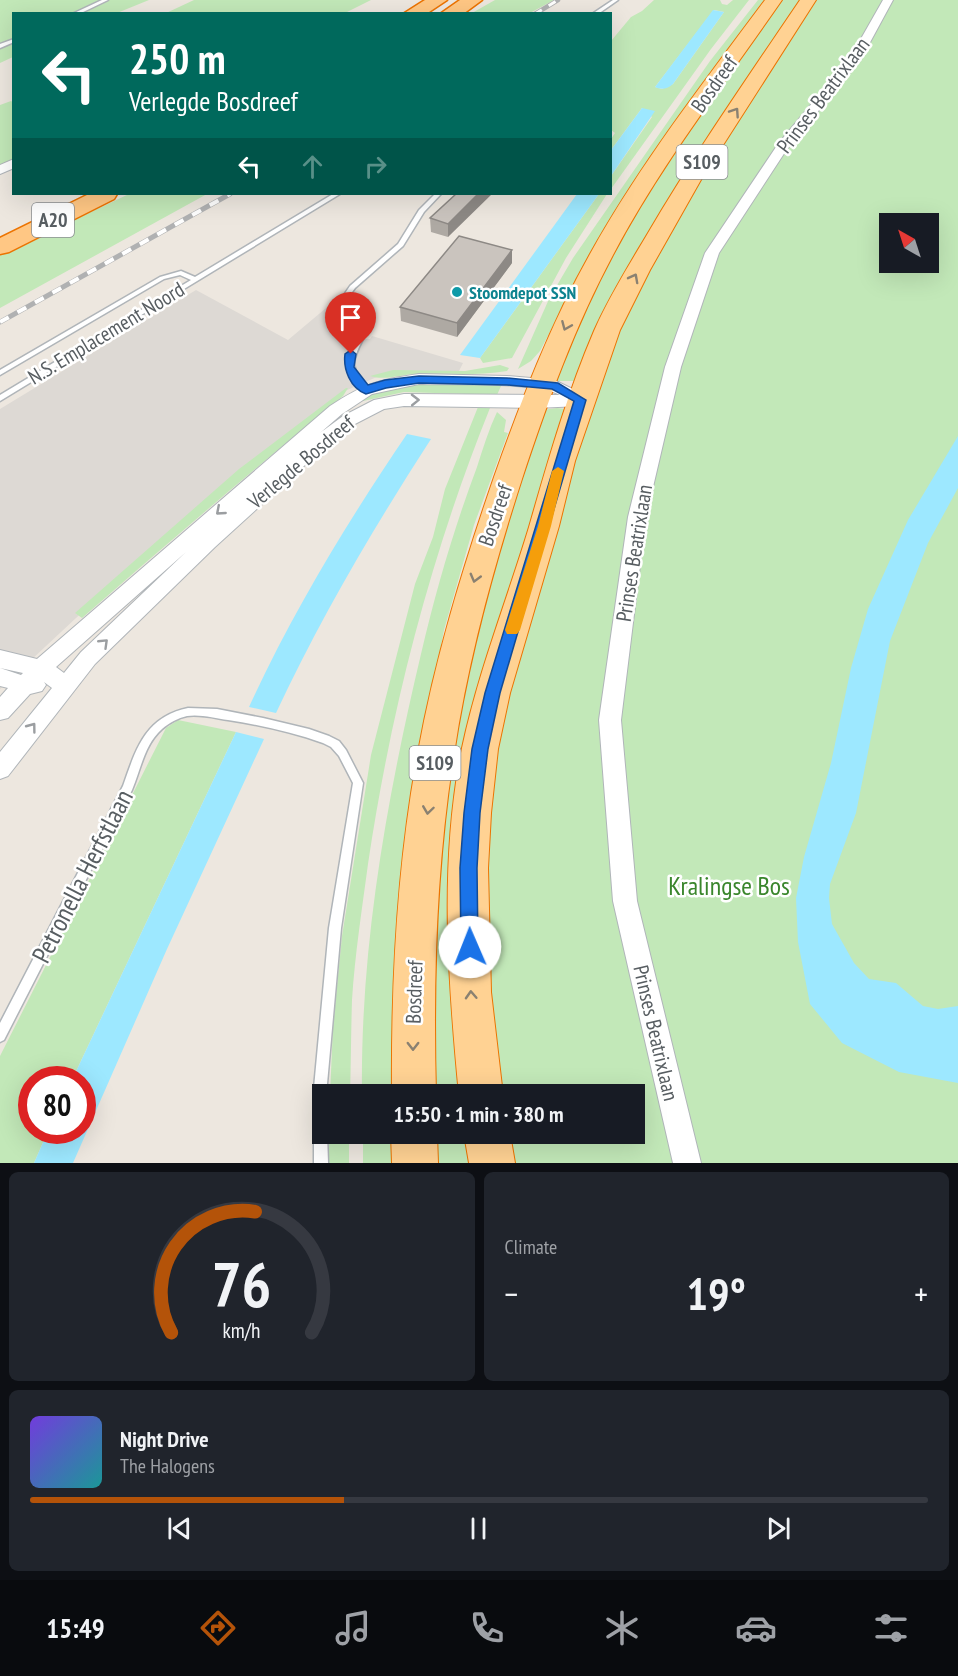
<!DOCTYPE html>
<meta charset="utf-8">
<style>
:root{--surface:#171b24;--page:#20242c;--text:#f1f3f6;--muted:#9ea1a6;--line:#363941;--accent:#b45309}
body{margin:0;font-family:"PT Sans Narrow",sans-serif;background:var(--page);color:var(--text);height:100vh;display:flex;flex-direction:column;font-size:22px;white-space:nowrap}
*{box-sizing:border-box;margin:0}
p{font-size:20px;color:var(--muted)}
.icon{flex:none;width:33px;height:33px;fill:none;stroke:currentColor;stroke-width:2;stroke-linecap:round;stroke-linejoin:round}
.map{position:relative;height:1163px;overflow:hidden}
.panel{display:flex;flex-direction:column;gap:9px;padding:9px;background:#0d0f14;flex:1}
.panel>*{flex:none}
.banner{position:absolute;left:12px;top:12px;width:600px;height:183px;border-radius:0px;box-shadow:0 6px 24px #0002;background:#00695c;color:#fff;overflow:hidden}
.needle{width:39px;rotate:321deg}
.tools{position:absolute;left:879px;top:213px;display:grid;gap:12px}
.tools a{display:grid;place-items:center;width:60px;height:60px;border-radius:0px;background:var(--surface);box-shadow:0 6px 24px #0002;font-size:30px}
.speed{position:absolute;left:18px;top:1066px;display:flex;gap:12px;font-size:30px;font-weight:700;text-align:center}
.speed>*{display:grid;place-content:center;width:78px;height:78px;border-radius:50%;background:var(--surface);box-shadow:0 6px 24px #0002;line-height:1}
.speed .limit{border:9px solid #d22;background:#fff;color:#111}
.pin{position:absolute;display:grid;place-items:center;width:51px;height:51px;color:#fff;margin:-62px -26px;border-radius:50% 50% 50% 0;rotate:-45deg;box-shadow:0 0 6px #0007}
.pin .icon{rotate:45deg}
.me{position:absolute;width:66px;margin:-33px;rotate:359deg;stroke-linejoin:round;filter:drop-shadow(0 0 4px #0008)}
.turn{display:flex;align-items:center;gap:21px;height:126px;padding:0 18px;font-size:27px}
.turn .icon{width:78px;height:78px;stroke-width:2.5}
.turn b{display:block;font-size:42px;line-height:51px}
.lanes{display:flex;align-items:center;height:57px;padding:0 18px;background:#0003;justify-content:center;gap:30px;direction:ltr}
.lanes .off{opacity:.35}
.big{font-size:45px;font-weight:700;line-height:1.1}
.panel .card{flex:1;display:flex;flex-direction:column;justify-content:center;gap:9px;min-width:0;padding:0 21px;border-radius:9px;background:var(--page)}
.panel .dial{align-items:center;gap:0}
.dial svg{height:156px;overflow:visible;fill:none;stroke:var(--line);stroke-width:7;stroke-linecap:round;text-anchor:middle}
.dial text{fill:var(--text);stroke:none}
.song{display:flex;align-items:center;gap:18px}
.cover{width:72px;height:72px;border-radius:9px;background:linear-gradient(135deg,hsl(260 70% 55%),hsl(180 70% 35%))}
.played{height:6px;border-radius:3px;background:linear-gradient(90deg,var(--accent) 35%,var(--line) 35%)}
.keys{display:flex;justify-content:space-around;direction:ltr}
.heat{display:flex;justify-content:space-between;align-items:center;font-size:33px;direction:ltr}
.panel .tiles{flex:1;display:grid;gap:9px;grid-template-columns:1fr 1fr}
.card:last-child{grid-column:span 2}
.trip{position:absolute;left:312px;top:1084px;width:333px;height:60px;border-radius:0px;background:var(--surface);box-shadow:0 6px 24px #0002;font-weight:700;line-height:60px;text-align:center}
.tabs{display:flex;height:96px;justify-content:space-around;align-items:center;background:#090b0e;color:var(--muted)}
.tabs .icon{width:42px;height:42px}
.tabs .selected{color:var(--accent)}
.tabs b{font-size:27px;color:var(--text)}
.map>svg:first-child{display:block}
</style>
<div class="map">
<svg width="958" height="1163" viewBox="0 0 958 1163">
<rect width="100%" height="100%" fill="#ede7df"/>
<path fill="#ddd9d4" d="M196,290L288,340L332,303L347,309L340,338L370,339L372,336L463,363L458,373L408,371L379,376L345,391L91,604L0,689V409Z"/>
<path fill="#c2e8b8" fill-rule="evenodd" d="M0,0H149L117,13L14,14L13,57L0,63Z
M194,0H371L345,13L164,14Z
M495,0H554L530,13H472Z
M654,0H720L722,4L727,5L733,0H749L711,49L611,189V176L652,117L642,108L611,150V139L615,133L611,130V41L631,17L642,11ZM714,10L724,12L673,84L662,89L655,87Z
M758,0H766L584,266L540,351L531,361L518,369L549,299L573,258L710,61Z
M779,0H803L575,381H548L562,343L652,186Z
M816,0H958V1163H509L504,1134H634V1095H497L484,904L490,766L548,535L616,339L649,266L704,170ZM890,224H928V262H890Z
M11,101L14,103L13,160L0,166V105Z
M129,194H207L0,308V255Z
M599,194H607L566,258L512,358L483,363L480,358Z
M500,365L509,368L507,371C477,376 447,373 417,374C401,374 386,381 370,376L393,370L465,371Z
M436,383L501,386L497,395L404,392L363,401L359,398L398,385Z
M346,388H348L343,396C255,468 168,543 82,618L75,613L239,469Z
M478,407L490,408C431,554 391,709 368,864C362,909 355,954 352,1000C351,1031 351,1063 350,1095H330L333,1026L342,936L371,755L415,584L433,537L445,489Z
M557,408L566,409L567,419L481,677L466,1095H426L447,732L535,411Z
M497,412L506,420L504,432L508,433L474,525L444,630L411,802L396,1095H362C360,946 387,798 421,654C436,590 454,528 477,467C483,448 489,429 497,412Z
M178,720L236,732L72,1080H32V1131H48L34,1163H0V1056L166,728Z
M329,1134H349V1163H329Z
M363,1134H395L396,1163H363Z
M426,1134H472L476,1163H426Z"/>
<path fill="#9de8ff" d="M713,10L724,12L673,84C668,89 661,90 655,87Z
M642,108L655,111L611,176V150Z
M577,194H599L480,358L460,355Z
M407,434L431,439C374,527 320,619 276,713L249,707C293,611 348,521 407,434Z
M958,436V488L928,543L890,641L856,813L830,884L829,898L832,924L854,963L869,979L896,983L923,1006L938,1009L958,1006V1083L899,1072L842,1043L810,1004L798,942L796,898L804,857L831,763L851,668L868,609L908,520Z
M236,732L264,739L167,949L73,1163H34L48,1131H82V1080H72Z"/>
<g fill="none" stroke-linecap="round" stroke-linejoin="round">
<defs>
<path id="service" d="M102,0H108L79,14H72Z
M613,0H618L598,14H592Z
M14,39V42L0,48V44Z
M333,194H340L0,401V395L191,280L180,275L164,279L0,375V370L160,277L181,271L195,277Z
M435,194H441L424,212L403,246L355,288L342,306H338L337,305L350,286L398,244L419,210Z
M356,337H359L363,339C349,366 352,368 370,390L366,393L363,392C344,371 342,362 356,337Z
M188,708L217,709L263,718L309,729L329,736L339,741L346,750L363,783L341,928L326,1095H322V1134H327L328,1163H314V1088L329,928L353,783L339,756L331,747L323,743C292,732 260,725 228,720C215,718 200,714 187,716C178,718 169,723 162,729C144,745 141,769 132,790L4,1040L0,1042V1023L123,786C136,749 145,717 188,708Z"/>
<path id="minor" d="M883,0H893L861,59L787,149L719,253L681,367L646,517L621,720L637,901L701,1163H673L613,901L599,720L628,517L665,367L705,253L778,144L850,58Z
M14,159V168L0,174V165Z
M419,374L507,376L554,380L587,396L589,400L587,404L581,406L535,408L404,406L384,409L355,424L327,445L215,547L95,664L8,776L0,779V752L52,688L44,682L46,685L42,691L30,694L8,718L0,720V697L8,688L0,686V668L21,675L23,673L0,668V650L37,659L330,406C365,383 378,380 419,374ZM419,384C451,385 535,381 560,395L404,394L374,400L343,416L320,433L342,414L372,394ZM186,552L81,652L64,673L56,667Z"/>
<path id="trunk" d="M765,0H782C724,84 661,164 613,255C575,326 547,403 522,479C493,569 468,660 454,754C436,867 433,981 436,1095H392C391,980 397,865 418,752C435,658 463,567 494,477C521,401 550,325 590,254C640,164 704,82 765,0Z
M800,0H816L702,178L650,270L620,330L575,461L559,526L510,693L498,749L491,813L488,868L491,992L503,1095H459C448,981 439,861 462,748C478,672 507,600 529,527C548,461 567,394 594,331C609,297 629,265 648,233C695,153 748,77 800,0Z
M391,1134H437L438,1163H392Z
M464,1134H510L515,1163H469Z"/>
<path id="motorway" d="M425,0H447L426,14H403Z
M460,0H482L463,14H440Z
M89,194H117L114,199L9,252L0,254V238Z"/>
</defs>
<use href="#service" stroke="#b0b5b9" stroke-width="3"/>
<use href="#minor" stroke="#b0b5b9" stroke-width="2"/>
<use href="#trunk" stroke="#ec7300" stroke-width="2"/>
<use href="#motorway" stroke="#ec7300" stroke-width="3"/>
<use href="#service" fill="#fff" fill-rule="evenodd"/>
<use href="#minor" fill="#fff" fill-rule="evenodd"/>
<use href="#trunk" fill="#ffd293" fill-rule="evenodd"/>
<use href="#motorway" fill="#ffc784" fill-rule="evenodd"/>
<defs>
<path id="rail-far1" d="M535,14L558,0"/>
<path id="rail" d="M0,322L230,194"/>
</defs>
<use href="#rail-far1" stroke="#b0b1b2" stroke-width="4.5"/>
<use href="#rail" stroke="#b0b1b2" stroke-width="5"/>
<use href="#rail-far1" stroke="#fff" stroke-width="3" stroke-dasharray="8" stroke-linecap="butt"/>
<use href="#rail" stroke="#fff" stroke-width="4" stroke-dasharray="10" stroke-linecap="butt"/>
</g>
<path fill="#aea9a3" d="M456,194L448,237L431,232L430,218Z
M512,263L457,337L401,321L400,307Z"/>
<path fill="#8d8985" d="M478,194H492L448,237V224Z
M512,250V263L457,337V323Z"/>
<path fill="#cac4be" stroke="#8d8985" stroke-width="1.5" d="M456,194H478L448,224L430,218Z
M459,236L512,250L457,323L400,307Z"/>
<defs><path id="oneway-chevron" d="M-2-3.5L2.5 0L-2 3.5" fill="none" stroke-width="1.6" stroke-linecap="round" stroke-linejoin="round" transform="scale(1.5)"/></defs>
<g stroke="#8a8171">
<use href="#oneway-chevron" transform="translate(735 112) rotate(-56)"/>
<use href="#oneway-chevron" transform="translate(634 278) rotate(-62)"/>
<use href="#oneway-chevron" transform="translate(566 326) rotate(113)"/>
<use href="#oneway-chevron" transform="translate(475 578) rotate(105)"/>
<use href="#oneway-chevron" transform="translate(428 810) rotate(98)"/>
<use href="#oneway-chevron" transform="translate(471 995) rotate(-93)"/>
<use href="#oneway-chevron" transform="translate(413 1046) rotate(90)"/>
</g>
<g stroke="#9b9ea1">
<use href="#oneway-chevron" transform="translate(415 400) rotate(-1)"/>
<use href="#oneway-chevron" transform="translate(220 511) rotate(139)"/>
<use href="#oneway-chevron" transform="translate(104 643) rotate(-44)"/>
<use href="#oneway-chevron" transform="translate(32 727) rotate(-53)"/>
</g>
<path fill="#1a73e8" stroke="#114b97" stroke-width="1.5" d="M351,350L356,354L354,367L368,385L385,380L419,376L507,378L558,383L586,400L500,693L488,749L480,813L477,868L478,947L476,953L470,956L463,953L461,947L460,868L464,813L472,749L485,693L574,401L552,389L507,385L419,383L386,388L366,394C350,388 343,369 345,354Z"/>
<path fill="#f59e0b" d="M558,467L564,471L551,526L520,630L517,634H507L505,630L538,526L552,471Z"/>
<circle fill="#0f9aa8" stroke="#fff" stroke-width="2" cx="457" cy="292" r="6"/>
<g text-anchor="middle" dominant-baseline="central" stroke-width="5" stroke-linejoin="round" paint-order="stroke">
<g font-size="18" font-weight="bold" fill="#0d838f" stroke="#fff" text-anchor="start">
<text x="469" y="292">Stoomdepot SSN</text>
</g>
<g fill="#fff" stroke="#8a8e91" stroke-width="1.5">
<rect x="676.5" y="145" width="51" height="34" rx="4.5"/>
<rect x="32" y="203" width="42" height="34" rx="4.5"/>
<rect x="409.5" y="746" width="51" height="34" rx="4.5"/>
</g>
<g font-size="20" font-weight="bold" fill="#585e62">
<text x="702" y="162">S109</text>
<text x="53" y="220">A20</text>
<text x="435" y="763">S109</text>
</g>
<g font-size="21" fill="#585e62" stroke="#fff">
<text transform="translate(714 84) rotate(-55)">Bosdreef</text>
<text transform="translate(823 95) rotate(-53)">Prinses Beatrixlaan</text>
<text transform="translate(106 333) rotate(-31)">N.S. Emplacement Noord</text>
<text transform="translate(301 462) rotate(-40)">Verlegde Bosdreef</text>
<text transform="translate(495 515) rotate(-71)">Bosdreef</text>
<text transform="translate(634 553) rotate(-81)">Prinses Beatrixlaan</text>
<text transform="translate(414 992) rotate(-88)">Bosdreef</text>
<text transform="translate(656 1033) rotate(77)">Prinses Beatrixlaan</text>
</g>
<g font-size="26" fill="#585e62" stroke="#fff">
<text transform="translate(82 876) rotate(-63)">Petronella Herfstlaan</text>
</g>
<g font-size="26" fill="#3a862c" stroke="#fff">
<text x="729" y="885">Kralingse Bos</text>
</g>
</g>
</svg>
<div class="tools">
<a><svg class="needle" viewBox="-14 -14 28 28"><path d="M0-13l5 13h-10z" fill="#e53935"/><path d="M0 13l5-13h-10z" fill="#9ea1a6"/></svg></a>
</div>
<div class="speed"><div class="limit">80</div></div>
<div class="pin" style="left:351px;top:354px;background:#d93025"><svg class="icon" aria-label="arrive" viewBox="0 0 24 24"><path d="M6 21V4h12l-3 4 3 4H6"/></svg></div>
<svg class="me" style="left:470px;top:947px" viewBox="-20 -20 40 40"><circle r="19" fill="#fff"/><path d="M0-13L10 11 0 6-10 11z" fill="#1a73e8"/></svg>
<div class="trip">15:50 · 1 min · 380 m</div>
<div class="banner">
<div class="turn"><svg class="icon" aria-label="left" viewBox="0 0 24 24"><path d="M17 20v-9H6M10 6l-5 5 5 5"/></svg><div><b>250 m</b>Verlegde Bosdreef</div></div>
<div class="lanes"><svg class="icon" aria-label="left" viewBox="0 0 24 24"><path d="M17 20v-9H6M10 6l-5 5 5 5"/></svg><svg class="icon off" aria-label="ahead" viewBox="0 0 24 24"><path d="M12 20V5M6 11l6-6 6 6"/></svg><svg class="icon off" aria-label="right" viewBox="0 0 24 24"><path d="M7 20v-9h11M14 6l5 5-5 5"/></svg></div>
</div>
</div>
<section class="panel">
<div class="tiles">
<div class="card dial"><svg viewBox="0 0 100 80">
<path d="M14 69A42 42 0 1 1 86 69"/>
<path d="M14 69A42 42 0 0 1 57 7" stroke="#b45309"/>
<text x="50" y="56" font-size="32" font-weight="700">76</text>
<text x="50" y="72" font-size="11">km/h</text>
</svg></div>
<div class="card"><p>Climate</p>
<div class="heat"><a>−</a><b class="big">19°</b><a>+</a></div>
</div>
<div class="card">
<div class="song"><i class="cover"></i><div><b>Night Drive</b><p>The Halogens</p></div></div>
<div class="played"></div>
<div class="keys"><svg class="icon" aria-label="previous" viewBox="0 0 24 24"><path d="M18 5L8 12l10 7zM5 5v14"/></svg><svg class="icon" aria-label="pause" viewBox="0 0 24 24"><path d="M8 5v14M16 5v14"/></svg><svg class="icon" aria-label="next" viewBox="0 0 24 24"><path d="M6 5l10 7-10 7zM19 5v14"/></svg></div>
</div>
</div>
</section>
<nav class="tabs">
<b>15:49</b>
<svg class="icon selected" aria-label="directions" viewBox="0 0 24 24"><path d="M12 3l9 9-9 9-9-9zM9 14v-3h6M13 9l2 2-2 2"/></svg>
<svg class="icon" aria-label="music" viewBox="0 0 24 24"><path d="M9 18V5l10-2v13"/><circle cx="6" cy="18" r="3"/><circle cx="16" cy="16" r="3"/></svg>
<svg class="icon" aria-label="phone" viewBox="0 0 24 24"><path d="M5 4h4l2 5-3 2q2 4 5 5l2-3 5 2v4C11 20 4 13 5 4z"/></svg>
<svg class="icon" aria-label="climate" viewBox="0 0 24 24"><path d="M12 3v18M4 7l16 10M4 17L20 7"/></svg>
<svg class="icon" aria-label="car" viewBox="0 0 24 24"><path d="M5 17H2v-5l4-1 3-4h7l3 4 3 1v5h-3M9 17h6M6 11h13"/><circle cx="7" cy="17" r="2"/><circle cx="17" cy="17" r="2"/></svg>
<svg class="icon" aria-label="filters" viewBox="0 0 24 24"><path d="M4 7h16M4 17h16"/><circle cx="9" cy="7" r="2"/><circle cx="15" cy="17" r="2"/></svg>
</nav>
